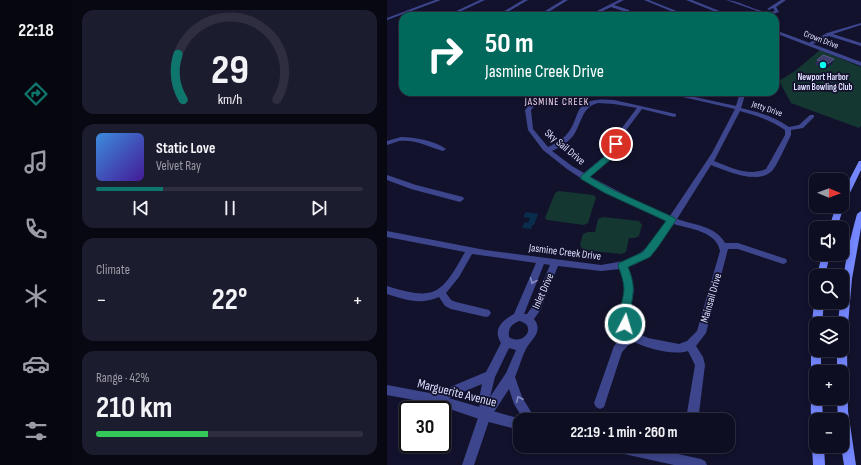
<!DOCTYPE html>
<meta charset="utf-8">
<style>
:root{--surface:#0e0e22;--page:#1c1c2f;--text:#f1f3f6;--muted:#9b9ca5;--line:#2e2e40;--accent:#0f766e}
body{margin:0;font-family:"Sofia Sans Condensed",sans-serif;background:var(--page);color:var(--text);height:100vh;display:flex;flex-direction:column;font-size:15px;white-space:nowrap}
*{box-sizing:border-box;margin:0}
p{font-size:13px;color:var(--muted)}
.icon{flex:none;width:22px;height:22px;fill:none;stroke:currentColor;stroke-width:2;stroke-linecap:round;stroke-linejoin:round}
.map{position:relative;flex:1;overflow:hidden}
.drawer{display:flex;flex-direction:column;gap:10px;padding:10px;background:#080813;width:315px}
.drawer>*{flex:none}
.hud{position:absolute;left:12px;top:12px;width:380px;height:84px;border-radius:12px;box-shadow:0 2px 6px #0003,0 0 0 1px var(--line);background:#00695c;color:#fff;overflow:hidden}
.needle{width:26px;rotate:91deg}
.buttons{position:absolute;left:422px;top:173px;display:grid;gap:8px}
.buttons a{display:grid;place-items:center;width:40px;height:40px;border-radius:8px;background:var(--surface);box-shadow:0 2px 6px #0003,0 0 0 1px var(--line);font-size:20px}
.speed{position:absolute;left:12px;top:401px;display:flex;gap:8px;font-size:20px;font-weight:700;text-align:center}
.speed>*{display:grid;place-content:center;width:52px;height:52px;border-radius:50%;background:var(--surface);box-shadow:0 2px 6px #0003,0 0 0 1px var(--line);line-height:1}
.speed .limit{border:2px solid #111;border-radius:6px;background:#fff;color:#111}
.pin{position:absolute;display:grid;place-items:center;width:34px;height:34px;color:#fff;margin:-17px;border:2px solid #fff;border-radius:50%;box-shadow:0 1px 4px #0007}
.me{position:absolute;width:44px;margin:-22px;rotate:5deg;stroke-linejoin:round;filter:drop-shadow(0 0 3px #0008)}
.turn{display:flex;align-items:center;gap:14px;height:84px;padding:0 20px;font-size:18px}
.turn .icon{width:52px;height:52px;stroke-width:2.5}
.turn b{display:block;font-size:28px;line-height:34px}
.big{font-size:30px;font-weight:700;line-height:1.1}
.drawer .tile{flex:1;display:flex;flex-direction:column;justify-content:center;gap:6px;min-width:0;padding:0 14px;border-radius:12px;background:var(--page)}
.drawer .dial{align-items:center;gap:0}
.dial svg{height:104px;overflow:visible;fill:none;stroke:var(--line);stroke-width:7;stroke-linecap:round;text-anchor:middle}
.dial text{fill:var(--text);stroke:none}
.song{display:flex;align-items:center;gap:12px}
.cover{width:48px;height:48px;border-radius:6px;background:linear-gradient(135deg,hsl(210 70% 55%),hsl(260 70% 35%))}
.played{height:4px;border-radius:2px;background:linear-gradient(90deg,var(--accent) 25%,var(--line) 25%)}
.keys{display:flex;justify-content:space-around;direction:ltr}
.heat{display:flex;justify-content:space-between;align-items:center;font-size:22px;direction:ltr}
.charge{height:6px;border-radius:3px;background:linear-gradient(90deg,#34c759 42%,var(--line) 0)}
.trip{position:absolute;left:126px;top:413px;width:222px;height:40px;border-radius:12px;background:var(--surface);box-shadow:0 2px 6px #0003,0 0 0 1px var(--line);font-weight:700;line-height:40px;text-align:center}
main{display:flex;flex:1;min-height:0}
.tab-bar{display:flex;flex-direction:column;width:72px;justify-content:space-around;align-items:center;background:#06060e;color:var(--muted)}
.tab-bar .icon{width:28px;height:28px}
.tab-bar .active{color:var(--accent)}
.tab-bar b{font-size:18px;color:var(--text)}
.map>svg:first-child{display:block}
</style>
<main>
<nav class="tab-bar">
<b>22:18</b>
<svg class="icon active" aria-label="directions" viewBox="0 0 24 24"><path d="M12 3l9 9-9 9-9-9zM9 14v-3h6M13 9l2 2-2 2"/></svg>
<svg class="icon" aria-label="music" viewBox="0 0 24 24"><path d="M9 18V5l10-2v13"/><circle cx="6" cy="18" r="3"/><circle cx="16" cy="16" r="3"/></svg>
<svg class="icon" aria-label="phone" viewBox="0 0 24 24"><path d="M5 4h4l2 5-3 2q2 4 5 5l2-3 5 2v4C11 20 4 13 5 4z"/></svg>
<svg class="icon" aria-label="climate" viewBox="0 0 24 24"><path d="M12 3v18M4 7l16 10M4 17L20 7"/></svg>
<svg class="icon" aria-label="car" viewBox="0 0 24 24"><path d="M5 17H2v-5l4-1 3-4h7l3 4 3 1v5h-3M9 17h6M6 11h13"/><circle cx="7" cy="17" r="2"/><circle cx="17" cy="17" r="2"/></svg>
<svg class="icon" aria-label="filters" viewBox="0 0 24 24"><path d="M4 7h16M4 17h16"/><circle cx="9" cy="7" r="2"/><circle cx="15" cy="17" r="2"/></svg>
</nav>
<section class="drawer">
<div class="tile dial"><svg viewBox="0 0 100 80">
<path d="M14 69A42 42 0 1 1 86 69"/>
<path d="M14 69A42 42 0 0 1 10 34" stroke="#0f766e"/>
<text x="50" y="56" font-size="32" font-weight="700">29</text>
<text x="50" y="72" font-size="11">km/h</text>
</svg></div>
<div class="tile">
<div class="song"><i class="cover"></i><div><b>Static Love</b><p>Velvet Ray</p></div></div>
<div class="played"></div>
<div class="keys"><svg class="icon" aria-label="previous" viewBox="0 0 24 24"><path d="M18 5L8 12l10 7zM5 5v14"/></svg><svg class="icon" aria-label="pause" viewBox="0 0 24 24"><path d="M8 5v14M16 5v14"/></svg><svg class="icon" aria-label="next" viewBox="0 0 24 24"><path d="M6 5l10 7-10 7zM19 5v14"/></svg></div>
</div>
<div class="tile"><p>Climate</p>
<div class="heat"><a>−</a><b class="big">22°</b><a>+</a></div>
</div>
<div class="tile"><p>Range · 42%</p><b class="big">210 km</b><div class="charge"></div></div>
</section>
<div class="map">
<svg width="474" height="465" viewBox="0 0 474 465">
<rect width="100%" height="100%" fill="#12122d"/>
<path fill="#153731" d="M433,50L474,67V126L472,128L404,103L392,81L408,71Z
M172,191L206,195L209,197L201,223L197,225L160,220L158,218L168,193Z
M216,217L252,221L255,225L252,236L248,238H242L239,252L234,254L196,250L193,245L196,234L201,232H208L211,219Z"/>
<path fill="#0b2d4d" d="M139,212L151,214L147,225H145L144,229L135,228L138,222L141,223L143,218L136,217Z"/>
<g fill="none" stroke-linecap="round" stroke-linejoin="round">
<path fill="#3d468c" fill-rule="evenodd" d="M93,0H98L68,14L65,13Z
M136,0H141L114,16H109Z
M176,0H181L155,16H150Z
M232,0H237L227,5L242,10L243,15L236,16L240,14L239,12L224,7L205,16H200Z
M257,0H262L302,16H296Z
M339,0C354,0 374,16 388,11L386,8L382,10L380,9L394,0H399L389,7L392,12L386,14L376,13Z
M474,23V25L446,34L474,43V46L442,36L424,45L420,44L440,33Z
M153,92H159L144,110L146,129L161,147C170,143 178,138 183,130C187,124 189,116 192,110C199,98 215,99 227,100L289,114V116L287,117L255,109L237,133L226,155L202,176L244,198L283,216L325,153L348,109L274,92H285L349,106L353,92H359L354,108C371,112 388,117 402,127L412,125L423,115H427V117L416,128L404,130V135C400,143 390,166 385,171C371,185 339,171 324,165L290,219C307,225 329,226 338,243H351L399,259L400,261L399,263L396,264L351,249H341L319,333L309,346L316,357L318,365L312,413L310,417L306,419L302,417L300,413L308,365L301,351C286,356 258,348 245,341L235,352L217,407L213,409L209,407L207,403L227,346L238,334C227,315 239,307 237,288C237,281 235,275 233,269L214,271L171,266L154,309L147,319C156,331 146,338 140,347C135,356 132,368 128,377L135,397L149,420H137L127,404L122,389L103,418L87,465H75L92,415L93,394L95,384L48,404L44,403L43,399L44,395L99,372L114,343C105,329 116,320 127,314L149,263L85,254L72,277L59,293L64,300L69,302L102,310L104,313L102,316L99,317L64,309L58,306L52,297C32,305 20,300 0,294V286C48,301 54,295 78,252L0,237V231L98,250L214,265L237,261L253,253L265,243L280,221L238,202L195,179L180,169L156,150L141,130L138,110ZM211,103L227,104L250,108L231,133L221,153L197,173L185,166L165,151C173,147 180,143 186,136C195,124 194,107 211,103ZM353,111C368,115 384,120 398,130V135L379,169C362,177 343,167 327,161ZM287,224C303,229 329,231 333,251L310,331L300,341L292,344L261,338L249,332L245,328L242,320L247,289L241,267C265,259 273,243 287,224ZM157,264L163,265L145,307L140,314H137ZM132,321C151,325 137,347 122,337C121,328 124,325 132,321ZM122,348L129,350L119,373L103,397L108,377Z
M14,137C27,137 49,141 59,149L56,151C42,147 28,139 12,141C8,142 4,144 0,145V141Z
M0,175L29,185L76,197L77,199L73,202L24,189L0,180Z"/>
<path fill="#3d468c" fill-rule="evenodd" d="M48,0H54L0,20V18Z
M299,0H305L345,16H339Z
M388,30L474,62V66L388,33Z
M0,385L48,394L137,420H133V430L98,421L48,404L0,395Z
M222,446H255L314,459L318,461L320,465H287L228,452L224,450Z"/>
<path fill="#7587ff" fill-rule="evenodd" d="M472,161H474V170L459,201L455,204V194Z
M455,204L457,206L450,228H442L449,206H455Z
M474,211V228L465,279L459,347L460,350L461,411L469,465H457L454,446L455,420H451L450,398H455V372H450V350H455V324H451L453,302H455C455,272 462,243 470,214Z
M435,254H443L438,276H430Z
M429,299V302H437L435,324H429V328L427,327L425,324L427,302Z
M429,334V350H434V372H429V387L425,386L424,382V339L426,336Z
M429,393V398H435L436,420H429V425L426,424C423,416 423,402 426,394Z
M429,441V446H437L438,465H426L425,446L427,442Z"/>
</g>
<path fill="#2d2b5a" d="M430,60L445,64L439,69L428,65Z"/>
<path fill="#1a1941" d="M447,59L445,64L439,69L441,64Z"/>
<path fill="#403e6c" stroke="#595783" d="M436,55L447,59L441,64L430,60Z"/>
<defs><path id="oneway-chevron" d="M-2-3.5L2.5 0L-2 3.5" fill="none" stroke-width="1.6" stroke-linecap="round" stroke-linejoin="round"/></defs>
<g stroke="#858bc0">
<use href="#oneway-chevron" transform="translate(146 281) rotate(113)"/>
<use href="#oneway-chevron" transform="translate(132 399) rotate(-115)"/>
</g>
<path fill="#0f766e" stroke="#0a4d48" d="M227,142H229L233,144L223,160L203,177L224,189L288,218L289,220L271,247L263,257L241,267C250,289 245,294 243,315C242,320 244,323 242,328L238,329L234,328C229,316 236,303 237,290C237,282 234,273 231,266L232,263L256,252L279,221L218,193L194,179V176L217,157Z"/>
<circle fill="#0afff2" stroke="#12122d" stroke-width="1.5" cx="436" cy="65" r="4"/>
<g text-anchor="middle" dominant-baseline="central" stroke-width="3.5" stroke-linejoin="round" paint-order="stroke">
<g font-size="9" fill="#dedfff" stroke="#12122d">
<text transform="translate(434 40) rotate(21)">Crown Drive</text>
<text transform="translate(380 109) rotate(19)">Jetty Drive</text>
</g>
<g font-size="9" font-weight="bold" fill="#dedfff" stroke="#12122d">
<text x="436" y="77">Newport Harbor<tspan x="436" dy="10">Lawn Bowling Club</tspan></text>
</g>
<g font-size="10" letter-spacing="1" fill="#ffe0f8" stroke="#12122d">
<text x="170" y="102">JASMINE CREEK</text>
</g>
<g font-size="11" fill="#dedfff" stroke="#12122d">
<text transform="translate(178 147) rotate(40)">Sky Sail Drive</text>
<text transform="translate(178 252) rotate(7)">Jasmine Creek Drive</text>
<text transform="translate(156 291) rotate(-66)">Inlet Drive</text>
<text transform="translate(324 298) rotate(-74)">Mainsail Drive</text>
</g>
<g font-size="13" fill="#dedfff" stroke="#12122d">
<text transform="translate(70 393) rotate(14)">Marguerite Avenue</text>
</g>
</g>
</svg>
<div class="buttons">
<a><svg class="needle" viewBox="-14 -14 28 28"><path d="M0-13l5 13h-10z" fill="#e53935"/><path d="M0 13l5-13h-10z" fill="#9b9ca5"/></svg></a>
<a><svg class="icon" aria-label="sound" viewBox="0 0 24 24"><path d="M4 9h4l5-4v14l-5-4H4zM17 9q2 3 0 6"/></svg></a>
<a><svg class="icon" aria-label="search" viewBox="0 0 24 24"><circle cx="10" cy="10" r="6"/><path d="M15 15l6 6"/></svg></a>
<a><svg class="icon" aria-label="layers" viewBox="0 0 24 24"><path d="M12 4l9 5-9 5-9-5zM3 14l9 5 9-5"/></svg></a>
<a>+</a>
<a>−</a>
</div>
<div class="speed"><div class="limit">30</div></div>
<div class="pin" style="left:229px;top:144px;background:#d93025"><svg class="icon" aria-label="arrive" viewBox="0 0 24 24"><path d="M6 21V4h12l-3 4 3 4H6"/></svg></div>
<svg class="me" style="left:238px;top:324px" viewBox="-20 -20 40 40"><circle r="17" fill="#0f766e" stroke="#fff" stroke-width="3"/><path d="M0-11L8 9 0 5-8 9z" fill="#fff"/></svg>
<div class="trip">22:19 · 1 min · 260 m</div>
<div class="hud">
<div class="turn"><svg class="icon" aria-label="right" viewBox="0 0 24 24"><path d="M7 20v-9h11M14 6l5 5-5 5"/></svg><div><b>50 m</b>Jasmine Creek Drive</div></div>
</div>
</div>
</main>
